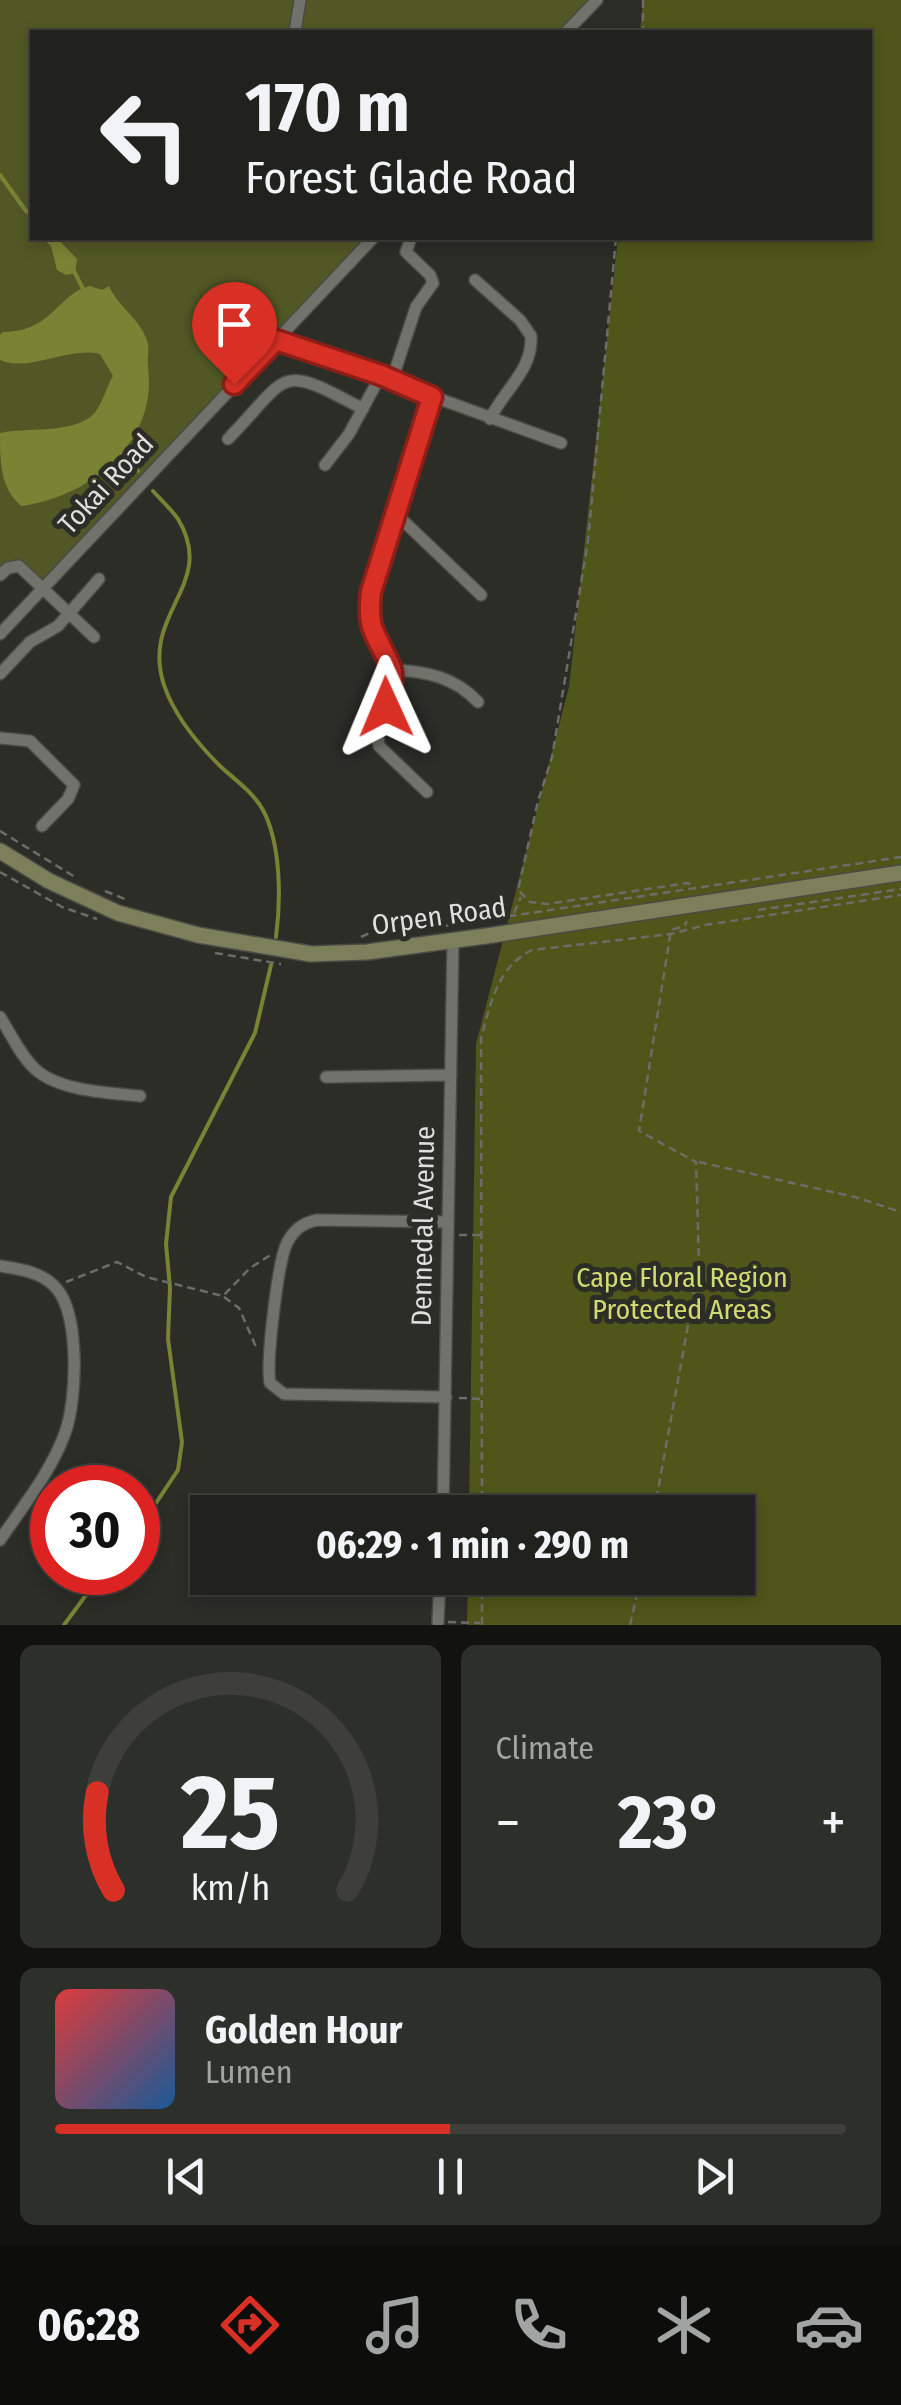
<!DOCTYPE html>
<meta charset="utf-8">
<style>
:root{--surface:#21221d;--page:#2d2f2a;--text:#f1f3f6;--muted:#a2a4a4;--line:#3e3f3b;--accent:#d93025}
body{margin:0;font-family:"Fira Sans Condensed",sans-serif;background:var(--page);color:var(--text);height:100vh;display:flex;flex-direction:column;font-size:38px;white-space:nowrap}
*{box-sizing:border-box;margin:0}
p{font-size:32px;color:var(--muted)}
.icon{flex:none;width:55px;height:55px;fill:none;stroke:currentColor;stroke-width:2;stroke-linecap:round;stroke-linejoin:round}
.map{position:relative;height:1625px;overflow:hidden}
.side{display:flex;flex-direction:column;gap:20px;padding:20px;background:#121310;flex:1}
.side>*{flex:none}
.guide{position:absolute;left:30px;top:30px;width:842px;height:210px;border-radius:0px;box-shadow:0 5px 15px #0003,0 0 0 2px var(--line);background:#21221d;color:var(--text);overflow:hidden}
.speed{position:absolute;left:30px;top:1465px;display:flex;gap:20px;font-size:50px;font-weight:700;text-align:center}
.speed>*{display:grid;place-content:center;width:130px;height:130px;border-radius:50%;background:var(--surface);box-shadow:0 5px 15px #0003,0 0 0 2px var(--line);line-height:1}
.speed .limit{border:15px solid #d22;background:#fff;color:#111}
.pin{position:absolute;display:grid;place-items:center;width:85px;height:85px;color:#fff;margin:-102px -42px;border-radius:50% 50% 50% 0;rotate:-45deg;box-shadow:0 0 10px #0007}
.pin .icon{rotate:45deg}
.me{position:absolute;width:110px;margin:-55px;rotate:359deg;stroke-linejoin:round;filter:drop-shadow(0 0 8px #0008)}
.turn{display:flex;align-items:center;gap:35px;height:210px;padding:0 50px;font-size:45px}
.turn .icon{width:130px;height:130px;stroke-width:2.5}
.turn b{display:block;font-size:70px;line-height:85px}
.big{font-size:75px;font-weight:700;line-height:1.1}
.side .tile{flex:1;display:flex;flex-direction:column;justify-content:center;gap:15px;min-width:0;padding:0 35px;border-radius:15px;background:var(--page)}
.side .dial{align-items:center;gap:0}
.dial svg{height:260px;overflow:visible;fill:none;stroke:var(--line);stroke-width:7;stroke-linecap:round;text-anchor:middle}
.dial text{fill:var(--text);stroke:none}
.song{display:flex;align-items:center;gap:30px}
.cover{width:120px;height:120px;border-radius:15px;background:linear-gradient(135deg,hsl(0 70% 55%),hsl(210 70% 35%))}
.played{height:10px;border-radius:5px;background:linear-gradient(90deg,var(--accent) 50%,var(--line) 50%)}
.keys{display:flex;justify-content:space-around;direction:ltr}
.heat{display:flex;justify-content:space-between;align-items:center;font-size:55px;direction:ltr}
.side .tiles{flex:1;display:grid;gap:20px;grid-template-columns:1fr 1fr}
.tile:last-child{grid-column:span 2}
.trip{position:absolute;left:190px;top:1495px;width:565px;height:100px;border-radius:0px;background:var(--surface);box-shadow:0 5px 15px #0003,0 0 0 2px var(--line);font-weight:700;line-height:100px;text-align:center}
.tabs{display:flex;height:160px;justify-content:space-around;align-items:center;background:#0d0e0c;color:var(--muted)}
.tabs .icon{width:70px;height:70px}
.tabs .current{color:var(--accent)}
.tabs b{font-size:45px;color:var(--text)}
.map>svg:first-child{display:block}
</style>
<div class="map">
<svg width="901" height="1625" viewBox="0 0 901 1625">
<rect width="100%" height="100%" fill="#2c2d27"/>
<path fill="#515825" d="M0,0H597L567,32H32V238H373L44,587L9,568L0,576Z"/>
<path fill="#4f5619" d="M643,0H901V1625H467L468,1578H738V1512H469L476,1044L569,687L618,238H870V32H640Z"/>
<path fill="#7a8334" d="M42,238H57L77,259L75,273L66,275L57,270L51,246Z
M90,286L102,290L109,286C118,307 143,321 148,344C149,351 147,360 148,367C158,442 90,497 21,506C0,487 0,462 0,433C27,427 64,434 89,418C102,409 105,389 113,376L100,354C68,346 30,373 0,360V335L3,332C53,332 58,293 90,286Z"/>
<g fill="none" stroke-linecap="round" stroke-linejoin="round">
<path stroke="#7a8334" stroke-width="4" d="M0,175L26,211L32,213
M74,271L83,289
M121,453L138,471
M153,491C161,500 171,509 178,519C218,585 140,612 164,685C174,715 198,744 220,766C234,779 253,792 263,810C281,844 281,899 276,937
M138,1530L178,1470L182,1442L168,1339L170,1288L166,1244L171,1197L255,1033L271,965
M64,1625L103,1572"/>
<defs>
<path id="minor" d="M295,32L300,0
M566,32L597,0
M475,280L520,320L531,336C533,370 504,390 490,419
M277,340L561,443
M392,380L416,307L433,283L430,275L406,252L411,238
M228,439C291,374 276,362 363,409
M325,465L349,434L381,375
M396,514L481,595
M0,575L8,568L19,566L94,637
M0,634L373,238
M392,670C425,671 455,677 478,702
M0,674L30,642L58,626L99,579
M0,738L30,741L74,785L68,799L42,826
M427,792L379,746L378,736L392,670C373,640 366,614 375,578L432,397
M0,1017C11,1034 20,1055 35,1069C59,1091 108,1093 140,1096
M326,1077L451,1075
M0,1266C20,1269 43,1272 57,1289C80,1316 77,1401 65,1433C51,1472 23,1506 0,1540
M446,1397L284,1394L270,1383C266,1361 278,1261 287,1243C294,1229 303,1223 317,1220L448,1222
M443,1512L453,940
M438,1622L440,1578"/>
<path id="secondary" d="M0,851L49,881L118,913L198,935L311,954L367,952L486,936L901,873"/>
</defs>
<use href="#minor" stroke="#494a44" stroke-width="14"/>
<use href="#secondary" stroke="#494a44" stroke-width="18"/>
<path stroke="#6c6d68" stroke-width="2.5" stroke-dasharray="8 5" stroke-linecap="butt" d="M643,0V32
M616,238L588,541L552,757L538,801L518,890L530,902L547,904L688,883L695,888
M0,831L75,877
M0,872L62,907L97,919
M105,891L125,899
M758,910L901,889
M514,913L521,897
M444,926L901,857
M361,937L372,932L436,928
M215,953L281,964
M699,1162L855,1197L901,1212
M459,1235H481
M66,1282L117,1262L146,1277L223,1296L250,1268L272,1254
M224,1297L239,1308L256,1347
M459,1398L481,1399
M482,1512L481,1038C491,1003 497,967 532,950L671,934L705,925L901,895
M654,1512L699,1265L696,1162L639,1131L671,930L684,926L687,921
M448,1622L480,1623
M482,1625V1578
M630,1625L641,1578"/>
<use href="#minor" stroke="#71726b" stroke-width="11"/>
<use href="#secondary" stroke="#7b805b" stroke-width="15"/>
</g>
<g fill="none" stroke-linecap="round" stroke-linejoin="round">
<defs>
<path id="route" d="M234,384L276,340L381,375L432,397L371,592C366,633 378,635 391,668C395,679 389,695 386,707"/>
</defs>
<use href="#route" stroke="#8d1f18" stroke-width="25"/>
<use href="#route" stroke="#d93025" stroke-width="18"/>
</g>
<g text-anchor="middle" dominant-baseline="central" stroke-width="10" stroke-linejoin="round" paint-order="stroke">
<g font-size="28" fill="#dfdfdb" stroke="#2c2d27">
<text transform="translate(106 484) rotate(-47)">Tokai Road</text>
<text transform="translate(439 916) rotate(-8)">Orpen Road</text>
<text transform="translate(423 1226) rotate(-89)">Dennedal Avenue</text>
</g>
<g font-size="28" fill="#cedd71" stroke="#2c2d27">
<text x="682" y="1277">Cape Floral Region<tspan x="682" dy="32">Protected Areas</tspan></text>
</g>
</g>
</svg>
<div class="speed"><div class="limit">30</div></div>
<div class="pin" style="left:234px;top:384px;background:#d93025"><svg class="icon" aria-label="arrive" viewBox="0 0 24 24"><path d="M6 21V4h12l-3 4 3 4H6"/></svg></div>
<svg class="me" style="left:386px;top:707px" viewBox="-20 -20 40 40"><path d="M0-17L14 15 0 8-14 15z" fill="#d93025" stroke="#fff" stroke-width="4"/></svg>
<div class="trip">06:29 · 1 min · 290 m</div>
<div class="guide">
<div class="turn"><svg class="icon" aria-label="left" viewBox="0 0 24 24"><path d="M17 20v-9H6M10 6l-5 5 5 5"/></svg><div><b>170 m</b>Forest Glade Road</div></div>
</div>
</div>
<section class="side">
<div class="tiles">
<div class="tile dial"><svg viewBox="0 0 100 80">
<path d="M14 69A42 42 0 1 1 86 69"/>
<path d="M14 69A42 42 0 0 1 9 39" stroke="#d93025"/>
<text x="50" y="56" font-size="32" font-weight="700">25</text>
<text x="50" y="72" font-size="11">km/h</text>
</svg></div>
<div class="tile"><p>Climate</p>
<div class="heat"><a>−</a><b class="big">23°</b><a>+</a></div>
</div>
<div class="tile">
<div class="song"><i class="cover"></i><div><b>Golden Hour</b><p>Lumen</p></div></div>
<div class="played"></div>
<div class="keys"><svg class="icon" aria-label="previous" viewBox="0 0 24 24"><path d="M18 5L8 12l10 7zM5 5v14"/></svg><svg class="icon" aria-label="pause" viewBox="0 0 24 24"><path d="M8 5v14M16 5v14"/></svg><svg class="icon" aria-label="next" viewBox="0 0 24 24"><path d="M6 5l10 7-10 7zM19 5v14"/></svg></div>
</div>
</div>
</section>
<nav class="tabs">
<b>06:28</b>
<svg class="icon current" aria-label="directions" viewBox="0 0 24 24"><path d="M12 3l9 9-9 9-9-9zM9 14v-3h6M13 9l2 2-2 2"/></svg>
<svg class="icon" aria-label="music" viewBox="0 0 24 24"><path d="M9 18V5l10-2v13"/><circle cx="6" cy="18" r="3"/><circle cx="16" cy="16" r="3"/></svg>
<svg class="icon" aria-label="phone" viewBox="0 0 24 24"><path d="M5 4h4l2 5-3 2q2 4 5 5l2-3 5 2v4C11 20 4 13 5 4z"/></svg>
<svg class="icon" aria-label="climate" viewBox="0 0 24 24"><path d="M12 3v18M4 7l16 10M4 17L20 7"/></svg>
<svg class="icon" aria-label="car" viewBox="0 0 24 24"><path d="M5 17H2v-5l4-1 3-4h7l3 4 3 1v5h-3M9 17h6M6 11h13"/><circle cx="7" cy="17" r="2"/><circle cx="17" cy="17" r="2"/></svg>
</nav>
